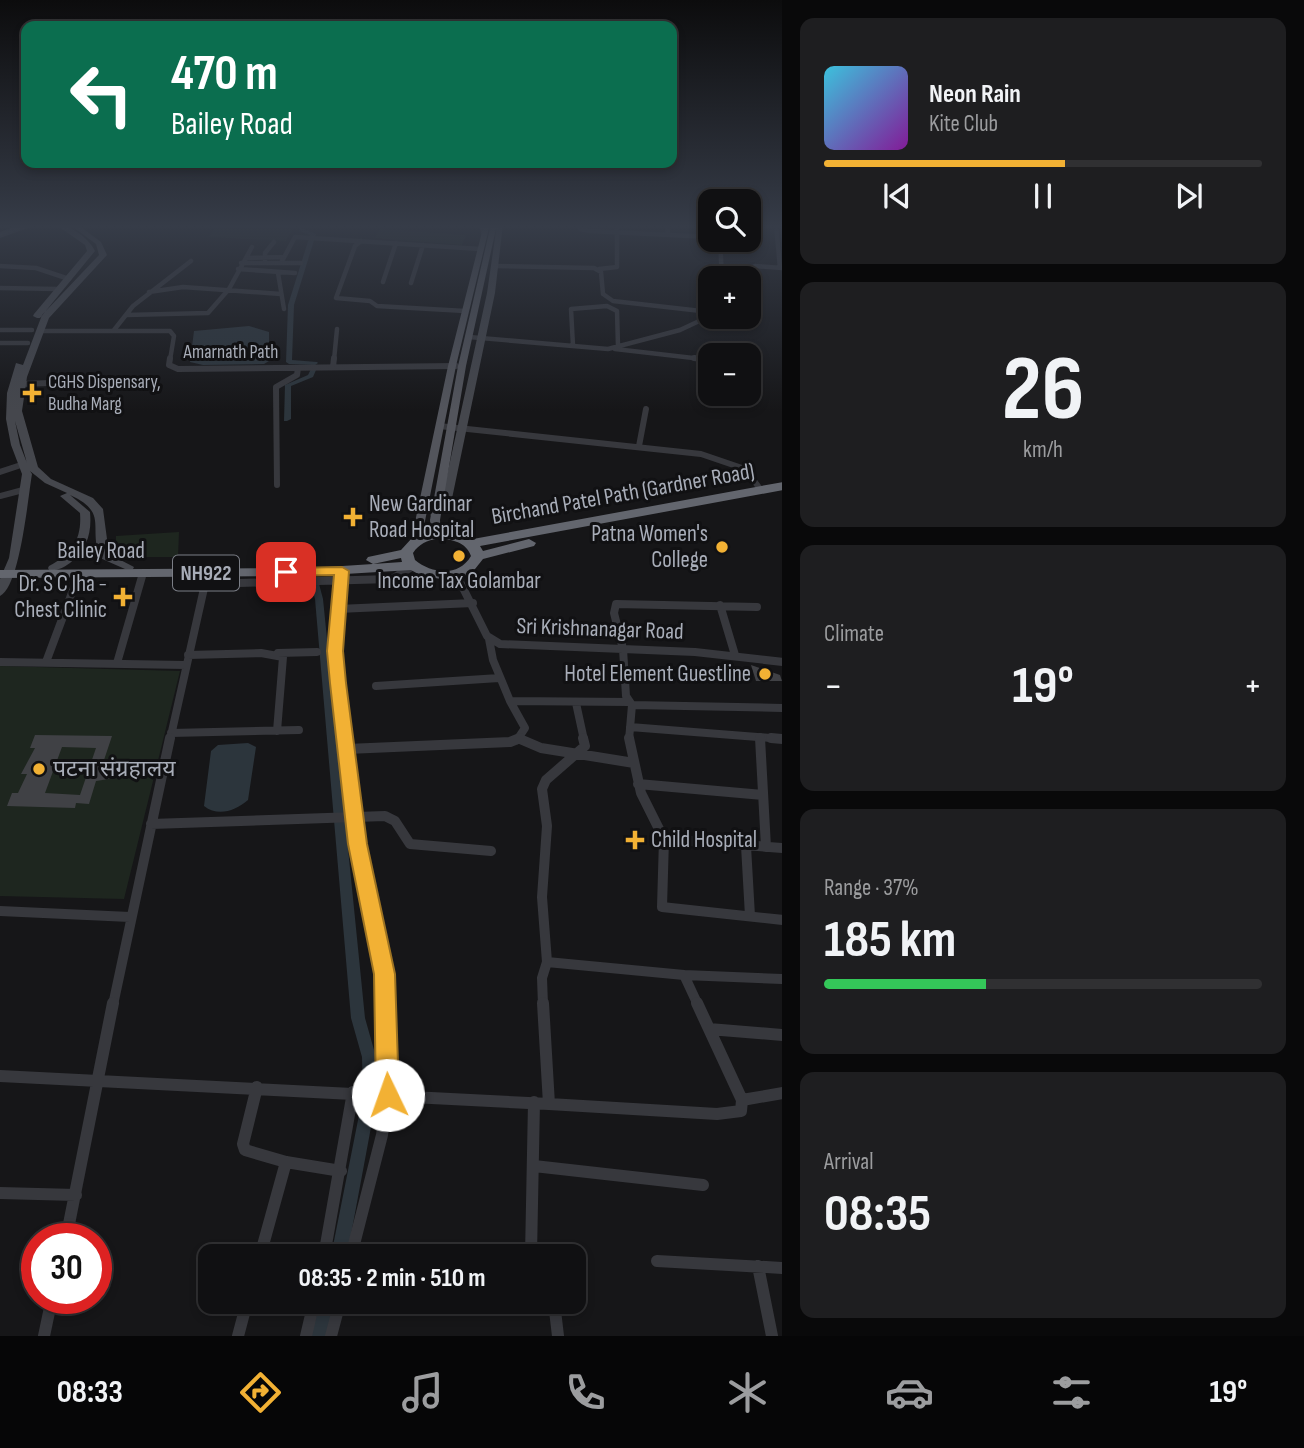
<!DOCTYPE html>
<meta charset="utf-8">
<style>
:root{--surface:#101012;--page:#1e1e20;--text:#f1f3f6;--muted:#9c9d9f;--line:#303032;--accent:#f2b134}
body{margin:0;font-family:"Sofia Sans Condensed","Noto Sans Devanagari",sans-serif;background:var(--page);color:var(--text);height:100vh;display:flex;flex-direction:column;font-size:26px;white-space:nowrap}
*{box-sizing:border-box;margin:0}
p{font-size:23px;color:var(--muted)}
.icon{flex:none;width:38px;height:38px;fill:none;stroke:currentColor;stroke-width:2;stroke-linecap:round;stroke-linejoin:round}
.map{position:relative;flex:1;overflow:hidden}
.panel{display:flex;flex-direction:column;gap:18px;padding:18px;background:#09090a;width:522px}
.panel>*{flex:none}
.top-card{position:absolute;left:21px;top:21px;width:656px;height:147px;border-radius:14px;box-shadow:0 4px 10px #0003,0 0 0 2px var(--line);background:#0b6e4f;color:#fff;overflow:hidden}
.tools{position:absolute;left:698px;top:189px;display:grid;gap:14px}
.tools a{display:grid;place-items:center;width:63px;height:63px;border-radius:14px;background:var(--surface);box-shadow:0 4px 10px #0003,0 0 0 2px var(--line);font-size:35px}
.speed{position:absolute;left:21px;top:1223px;display:flex;gap:14px;font-size:35px;font-weight:700;text-align:center}
.speed>*{display:grid;place-content:center;width:91px;height:91px;border-radius:50%;background:var(--surface);box-shadow:0 4px 10px #0003,0 0 0 2px var(--line);line-height:1}
.speed .limit{border:10px solid #d22;background:#fff;color:#111}
.pin{position:absolute;display:grid;place-items:center;width:60px;height:60px;color:#fff;margin:-30px;border-radius:14px;box-shadow:0 4px 10px #0006}
.me{position:absolute;width:77px;margin:-38px;rotate:357deg;stroke-linejoin:round;filter:drop-shadow(0 0 5px #0008)}
.turn{display:flex;align-items:center;gap:24px;height:147px;padding:0 35px;font-size:32px}
.turn .icon{width:91px;height:91px;stroke-width:2.5}
.turn b{display:block;font-size:49px;line-height:60px}
.big{font-size:52px;font-weight:700;line-height:1.1}
.panel .widget{flex:1;display:flex;flex-direction:column;justify-content:center;gap:10px;min-width:0;padding:0 24px;border-radius:14px;background:var(--page)}
.panel .dial{align-items:center;gap:0}
.dial b{font-size:91px;line-height:1}
.song{display:flex;align-items:center;gap:21px}
.cover{width:84px;height:84px;border-radius:10px;background:linear-gradient(135deg,hsl(190 70% 55%),hsl(290 70% 35%))}
.played{height:7px;border-radius:4px;background:linear-gradient(90deg,var(--accent) 55%,var(--line) 55%)}
.keys{display:flex;justify-content:space-around;direction:ltr}
.heat{display:flex;justify-content:space-between;align-items:center;font-size:38px;direction:ltr}
.charge{height:10px;border-radius:5px;background:linear-gradient(90deg,#34c759 37%,var(--line) 0)}
.trip{position:absolute;left:198px;top:1244px;width:388px;height:70px;border-radius:14px;background:var(--surface);box-shadow:0 4px 10px #0003,0 0 0 2px var(--line);font-weight:700;line-height:70px;text-align:center}
.tab-bar{display:flex;height:112px;justify-content:space-around;align-items:center;background:#060607;color:var(--muted)}
.tab-bar .icon{width:49px;height:49px}
.tab-bar .selected{color:var(--accent)}
.tab-bar b{font-size:32px;color:var(--text)}
main{display:flex;flex:1;min-height:0}
.map>svg:first-child{display:block}
</style>
<main>
<div class="map">
<svg width="783" height="1336" viewBox="0 0 783 1336">
<rect width="100%" height="100%" fill="#161618"/>
<path fill="#1e261f" d="M220,224H296L286,241L208,237Z
M380,229L466,235L462,245L375,238Z
M179,532L178,557H140L116,546V536Z
M0,666L180,671L124,899L0,896Z"/>
<path fill="#2c353c" d="M249,326L269,332V361L264,364L203,365L190,362L194,331Z
M248,743L256,747L248,800C235,811 218,817 204,806L211,751L218,745Z"/>
<g fill="none" stroke-linecap="round" stroke-linejoin="round">
<path fill="#2c353c" fill-rule="evenodd" d="M301,224H306L304,229L316,234L294,305L292,360L317,362L318,363L315,365L289,364L286,362L288,305L310,235L299,231Z
M311,369L316,370L313,377L291,386V419L287,421H284L285,385L308,375Z
M314,577L318,580L323,599L365,1018L376,1057L377,1095L347,1256H331L363,1095L362,1057L351,1018L315,599L310,580Z
M320,1302H336L327,1336H311Z"/>
</g>
<path fill="#404145" fill-rule="evenodd" d="M751,665L780,675L782,681H756Z
M35,735L112,736L104,760L114,764L109,779L96,781L89,804L76,803L75,808L7,806L12,793H18L27,774H21L35,748H30ZM62,747L96,748L80,795L45,793Z"/>
<g fill="none" stroke-linecap="round" stroke-linejoin="round">
<path stroke="#37383d" stroke-width="4.5" d="M578,224L580,229L590,231L710,237
M667,224L668,235
M776,224L780,268
M720,240L722,278
M361,241L355,246L336,298L370,301L377,306L465,311
M247,258L284,257
M265,260V253L274,242
M241,263H301
M281,263L295,237L480,249
M0,266L36,268L69,279
M495,266L594,268L601,272L603,294L613,301L710,312
M755,266L783,268
M238,269L295,273
M599,269L617,267V224
M278,273L284,309
M383,282L396,243
M411,283L423,245
M0,288L58,289
M149,292L183,287L281,294
M126,315L208,313L229,289L252,247
M0,330H32
M114,330L133,306L191,261
M39,331H170L174,336L170,360
M469,337L608,349L680,330L710,316
M0,343H28
M573,346L571,309L607,306L617,311L618,346
M615,349L702,359
M334,360L337,329"/>
<path stroke="#37383d" stroke-width="6" d="M170,358L169,365L178,369L456,366
M694,358L702,359
M333,367L334,358
M22,384L132,380
M439,426L701,454L745,469L761,490
M639,446L646,409
M0,472L27,463
M277,485L276,387L297,375L298,368
M0,496L23,490"/>
<path stroke="#37383d" stroke-width="8" d="M342,571L335,651L345,740
M456,574L487,636L500,644L695,652L783,662
M204,584L392,579L413,566
M720,605L735,655
M757,607L616,604L614,613L623,649L626,696L632,705L783,708
M338,609L473,603
M489,639L493,660L510,701
M278,653L317,652
M188,655L261,653L283,657L277,731
M0,662L186,665
M46,662L79,574
M117,663L143,573
M376,686L499,678
M576,703L584,740
M630,727L783,739
M171,733L299,730
M170,740L209,566
M517,740L525,728L510,701L629,702
M629,740L632,705"/>
<path stroke="#37383d" stroke-width="10" d="M345,738L358,844L384,974V1005
M629,738L641,793L664,839L783,848
M760,738L766,847
M771,738L783,739
M520,739L541,748L634,763
M347,749L510,742L520,738
M638,784L763,795
M151,824L385,816L395,821L410,844L491,851
M664,839L662,907L783,920
M746,846L750,916
M0,911L130,917
M547,962L542,897L547,826L542,789L546,780L585,746L583,738
M113,1005L170,738
M543,1005L542,978L547,962L684,975
M698,1005L684,975L783,979"/>
<path stroke="#37383d" stroke-width="12" d="M709,1029L783,1035
M0,1076L549,1104L543,1003
M257,1087L243,1144L245,1150L286,1162L341,1171
M742,1100L783,1093
M534,1102L531,1255L536,1256
M549,1104L717,1114L741,1111L742,1100L697,1003
M534,1166L703,1185
M0,1193L76,1195
M66,1239L113,1003
M260,1256L286,1162
M324,1256L353,1092
M351,1256L382,1135L389,1087L384,1003
M657,1261L783,1268
M758,1266L772,1336
M554,1302L558,1336
M44,1336L52,1298
M238,1336L247,1302
M306,1336L314,1302
M331,1336L340,1302"/>
<path fill="#45474d" fill-rule="evenodd" d="M28,224H39L0,238V234Z
M55,224C69,224 89,238 95,251L40,318H37L33,316L34,314L87,251L85,245Z
M69,224H77L101,242L107,255L49,318L27,377L22,411L38,467L51,479L93,498L103,509L109,554L134,567L133,569H125L100,558C88,526 109,513 70,495L90,512C92,533 87,550 70,563C63,568 57,571 49,570L48,568L49,566C72,554 82,539 80,513L60,496L67,493L45,483L30,471L32,474C28,497 20,587 0,596V579L9,558L22,474L11,445L6,419L7,393L16,363L23,365L42,315L99,255L96,244ZM15,421L27,463L20,445Z
M478,224H484L486,235H482Z
M497,224H503L495,293L450,508L435,518L430,515L440,507L487,293Z"/>
<path fill="#53555c" fill-rule="evenodd" d="M23,224H34L0,236V232Z
M484,224H490L456,366L421,541L416,544L411,541L448,366Z
M491,224H497L466,366L440,520L441,535L436,538L431,535L430,520L458,366Z"/>
<path fill="#63666e" fill-rule="evenodd" d="M783,482V490L480,546L483,551L529,539L536,543L534,546L483,559L471,574L446,580L420,575L411,570L312,576L0,578V570L312,568L373,564L366,560L368,557L401,550L412,538L433,532L455,533L473,539ZM438,539C452,539 466,542 471,556C459,577 432,574 415,560L413,553C419,544 427,540 438,539ZM401,558L402,562L373,564Z"/>
</g>
<linearGradient id="sky" x2="0" y2="1"><stop stop-color="#0c0c0d"/><stop offset="0.55" stop-color="#363c48"/><stop offset="1" stop-color="#363c48" stop-opacity="0"/></linearGradient>
<rect width="783" height="411" fill="url(#sky)"/>
<path fill="#f2b134" stroke="#9d7322" stroke-width="2" d="M342,567L349,571L343,651L346,683L367,844L395,974L399,1095L396,1102L388,1105L380,1102L376,1095L374,974L348,844L330,683L327,651L334,575L286,576L279,572L286,568Z"/>
<g fill="#f2b134" stroke="#111113" stroke-width="2.5">
<path d="M28.5 382.5h7v7h7v7h-7v7h-7v-7h-7v-7h7z"/>
<path d="M349.5 506.5h7v7h7v7h-7v7h-7v-7h-7v-7h7z"/>
<circle cx="722" cy="547" r="7"/>
<circle cx="459" cy="556" r="7"/>
<path d="M119.5 586.5h7v7h7v7h-7v7h-7v-7h-7v-7h7z"/>
<circle cx="765" cy="674" r="7"/>
<circle cx="39" cy="769" r="7"/>
<path d="M631.5 829.5h7v7h7v7h-7v7h-7v-7h-7v-7h7z"/>
</g>
<g text-anchor="middle" dominant-baseline="central" stroke-width="6" stroke-linejoin="round" paint-order="stroke">
<g font-size="19" fill="#a8adb8" stroke="#111113">
<text x="231" y="352">Amarnath Path</text>
</g>
<g font-size="19" fill="#a8adb8" stroke="#111113" text-anchor="start">
<text x="48" y="382">CGHS Dispensary,<tspan x="48" dy="22">Budha Marg</tspan></text>
</g>
<rect fill="#111113" stroke="#7b7e86" stroke-width="2" x="173" y="555.5" width="66" height="35" rx="5"/>
<g font-size="21" font-weight="bold" fill="#a8adb8">
<text x="206" y="573">NH922</text>
</g>
<g font-size="23" fill="#a8adb8" stroke="#111113">
<text transform="translate(623 494) rotate(-10)">Birchand Patel Path (Gardner Road)</text>
<text x="101" y="551">Bailey Road</text>
<text transform="translate(600 629) rotate(2)">Sri Krishnanagar Road</text>
</g>
<g font-size="23" fill="#a8adb8" stroke="#111113" text-anchor="start">
<text x="369" y="504">New Gardinar<tspan x="369" dy="26">Road Hospital</tspan></text>
<text x="708" y="534" text-anchor="end">Patna Women's<tspan x="708" dy="26">College</tspan></text>
<text x="459" y="581" text-anchor="middle">Income Tax Golambar</text>
<text x="107" y="584" text-anchor="end">Dr. S C Jha -<tspan x="107" dy="26">Chest Clinic</tspan></text>
<text x="751" y="674" text-anchor="end">Hotel Element Guestline</text>
<text x="53" y="769">पटना संग्रहालय</text>
<text x="651" y="840">Child Hospital</text>
</g>
</g>
</svg>
<div class="tools">
<a><svg class="icon" aria-label="search" viewBox="0 0 24 24"><circle cx="10" cy="10" r="6"/><path d="M15 15l6 6"/></svg></a>
<a>+</a>
<a>−</a>
</div>
<div class="speed"><div class="limit">30</div></div>
<div class="pin" style="left:286px;top:572px;background:#d93025"><svg class="icon" aria-label="arrive" viewBox="0 0 24 24"><path d="M6 21V4h12l-3 4 3 4H6"/></svg></div>
<svg class="me" style="left:388px;top:1095px" viewBox="-20 -20 40 40"><circle r="19" fill="#fff"/><path d="M0-13L10 11 0 6-10 11z" fill="#f2b134"/></svg>
<div class="trip">08:35 · 2 min · 510 m</div>
<div class="top-card">
<div class="turn"><svg class="icon" aria-label="left" viewBox="0 0 24 24"><path d="M17 20v-9H6M10 6l-5 5 5 5"/></svg><div><b>470 m</b>Bailey Road</div></div>
</div>
</div>
<section class="panel">
<div class="widget">
<div class="song"><i class="cover"></i><div><b>Neon Rain</b><p>Kite Club</p></div></div>
<div class="played"></div>
<div class="keys"><svg class="icon" aria-label="previous" viewBox="0 0 24 24"><path d="M18 5L8 12l10 7zM5 5v14"/></svg><svg class="icon" aria-label="pause" viewBox="0 0 24 24"><path d="M8 5v14M16 5v14"/></svg><svg class="icon" aria-label="next" viewBox="0 0 24 24"><path d="M6 5l10 7-10 7zM19 5v14"/></svg></div>
</div>
<div class="widget dial"><b>26</b><p>km/h</p></div>
<div class="widget"><p>Climate</p>
<div class="heat"><a>−</a><b class="big">19°</b><a>+</a></div>
</div>
<div class="widget"><p>Range · 37%</p><b class="big">185 km</b><div class="charge"></div></div>
<div class="widget"><p>Arrival</p><b class="big">08:35</b></div>
</section>
</main>
<nav class="tab-bar">
<b>08:33</b>
<svg class="icon selected" aria-label="directions" viewBox="0 0 24 24"><path d="M12 3l9 9-9 9-9-9zM9 14v-3h6M13 9l2 2-2 2"/></svg>
<svg class="icon" aria-label="music" viewBox="0 0 24 24"><path d="M9 18V5l10-2v13"/><circle cx="6" cy="18" r="3"/><circle cx="16" cy="16" r="3"/></svg>
<svg class="icon" aria-label="phone" viewBox="0 0 24 24"><path d="M5 4h4l2 5-3 2q2 4 5 5l2-3 5 2v4C11 20 4 13 5 4z"/></svg>
<svg class="icon" aria-label="climate" viewBox="0 0 24 24"><path d="M12 3v18M4 7l16 10M4 17L20 7"/></svg>
<svg class="icon" aria-label="car" viewBox="0 0 24 24"><path d="M5 17H2v-5l4-1 3-4h7l3 4 3 1v5h-3M9 17h6M6 11h13"/><circle cx="7" cy="17" r="2"/><circle cx="17" cy="17" r="2"/></svg>
<svg class="icon" aria-label="filters" viewBox="0 0 24 24"><path d="M4 7h16M4 17h16"/><circle cx="9" cy="7" r="2"/><circle cx="15" cy="17" r="2"/></svg>
<b>19°</b>
</nav>
